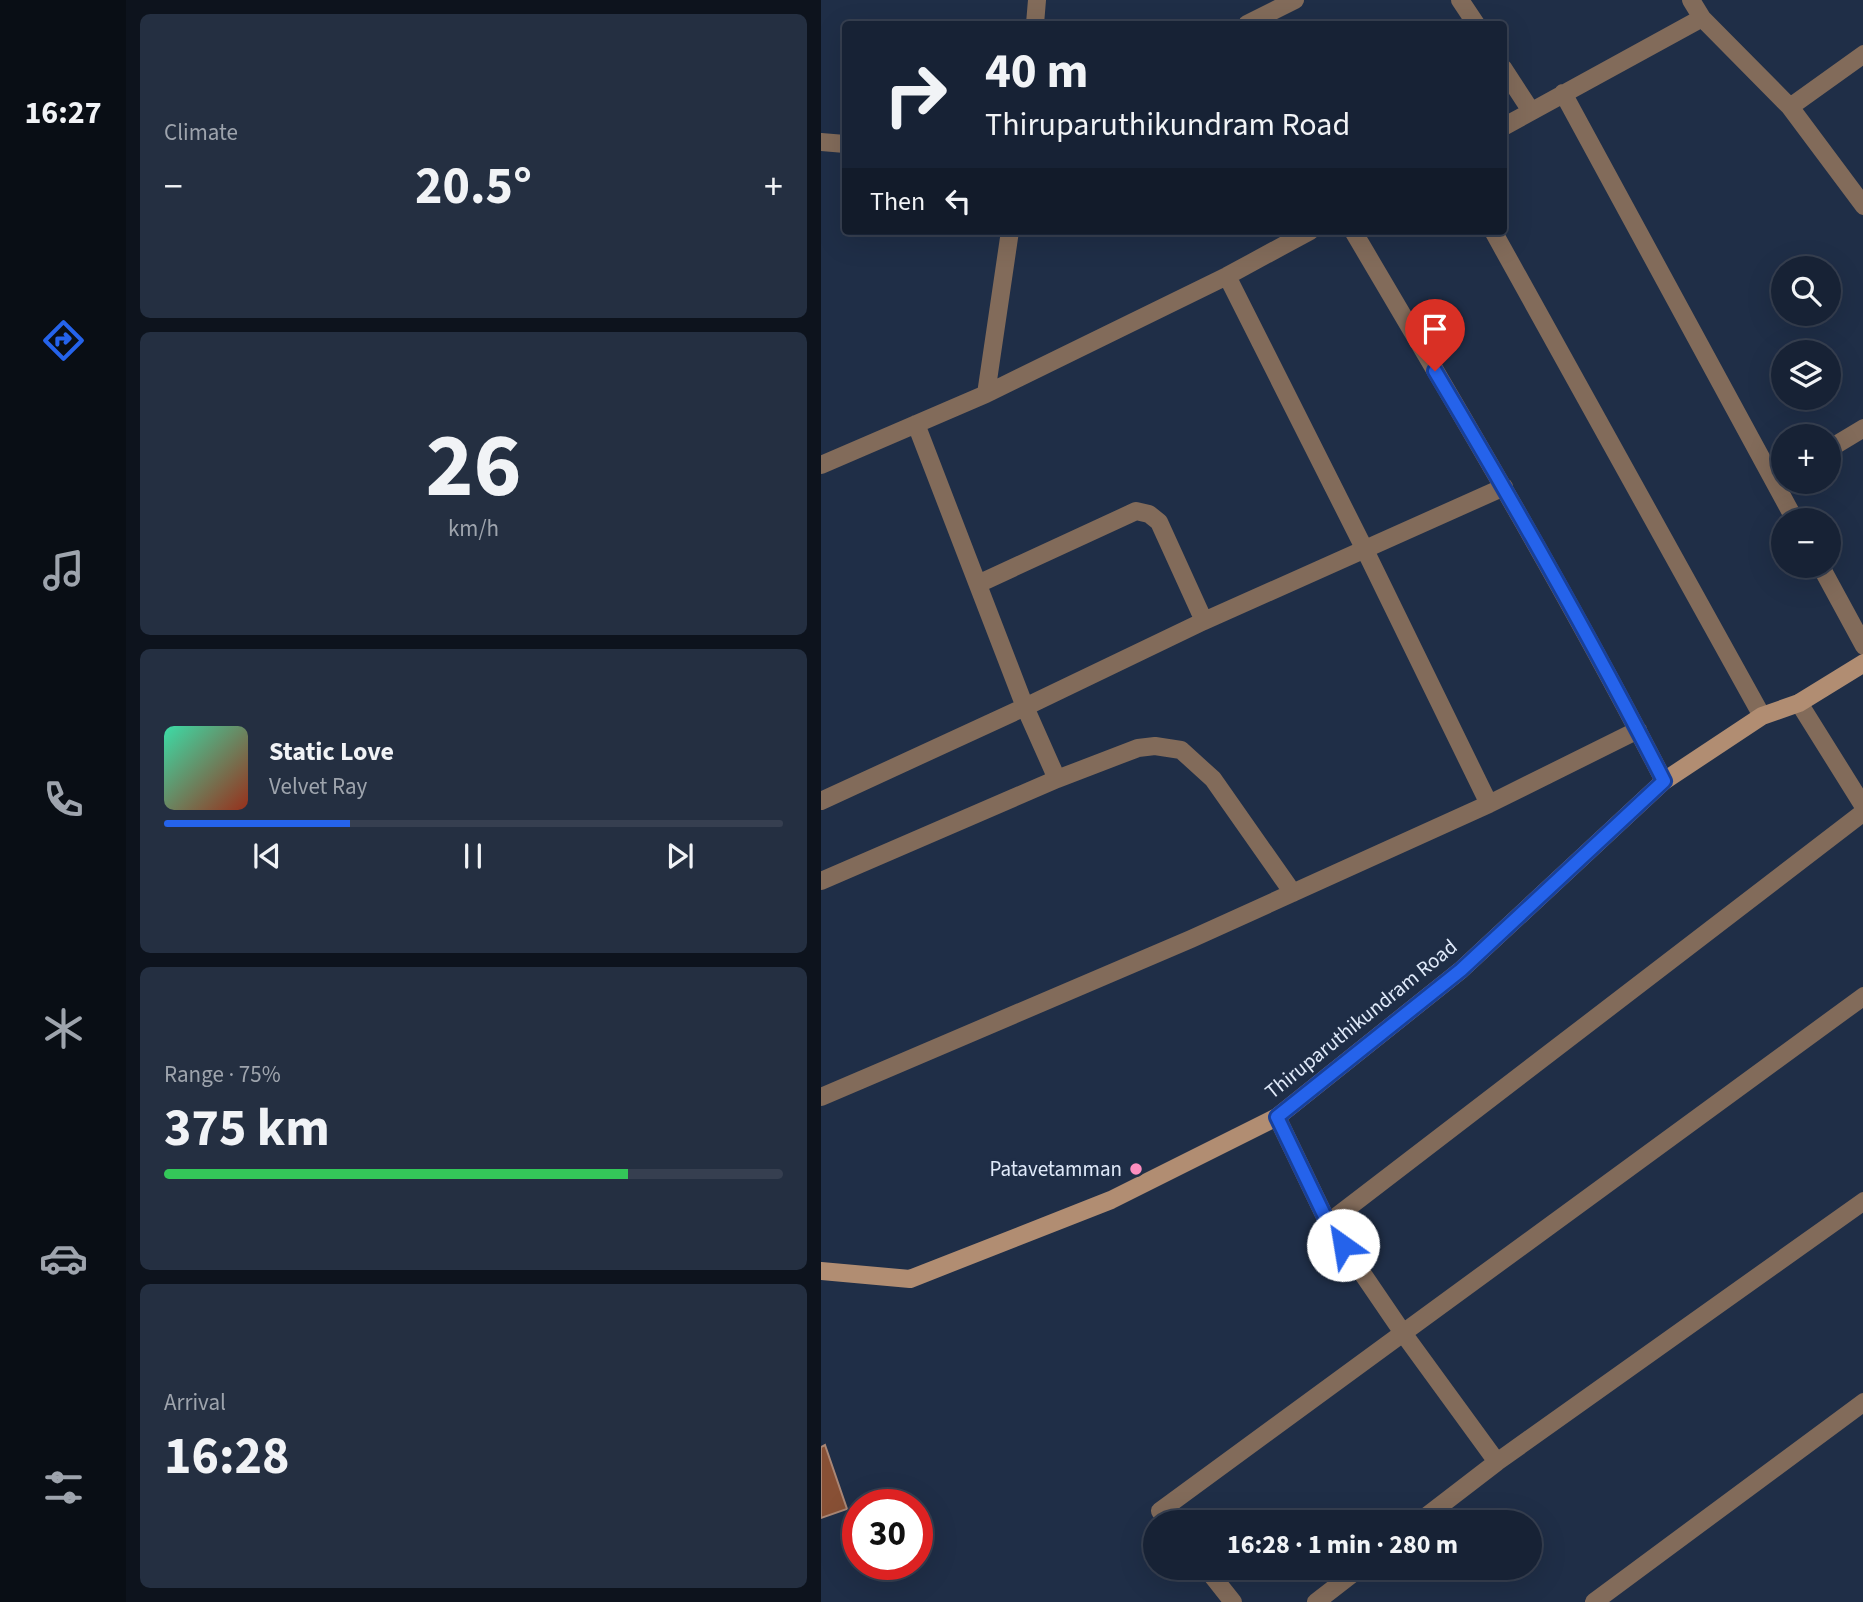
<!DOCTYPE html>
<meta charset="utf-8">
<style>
:root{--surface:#172235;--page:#242f41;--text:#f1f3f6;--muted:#9ea4ad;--line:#363f50;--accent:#2563eb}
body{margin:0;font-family:"Source Sans 3",sans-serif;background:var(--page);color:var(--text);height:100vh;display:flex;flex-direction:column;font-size:26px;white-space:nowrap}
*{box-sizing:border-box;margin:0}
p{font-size:23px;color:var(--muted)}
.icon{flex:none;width:38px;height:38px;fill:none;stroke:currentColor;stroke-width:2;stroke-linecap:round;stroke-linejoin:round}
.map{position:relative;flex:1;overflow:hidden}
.details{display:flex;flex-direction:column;gap:14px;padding:14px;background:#0d131d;width:695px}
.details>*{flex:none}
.hud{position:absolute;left:21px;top:21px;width:665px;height:214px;border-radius:7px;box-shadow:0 7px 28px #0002,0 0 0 2px var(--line);background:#172235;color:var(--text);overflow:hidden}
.controls{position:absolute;left:950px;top:256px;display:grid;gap:14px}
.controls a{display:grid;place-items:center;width:70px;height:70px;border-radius:50%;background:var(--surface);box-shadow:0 7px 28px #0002,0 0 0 2px var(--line);font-size:35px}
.speed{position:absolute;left:21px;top:1489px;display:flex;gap:14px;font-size:35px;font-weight:700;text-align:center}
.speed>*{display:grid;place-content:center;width:91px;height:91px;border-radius:50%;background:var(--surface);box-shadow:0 7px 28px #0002,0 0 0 2px var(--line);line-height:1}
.speed .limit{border:10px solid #d22;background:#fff;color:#111}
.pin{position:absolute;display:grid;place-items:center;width:60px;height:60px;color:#fff;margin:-72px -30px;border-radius:50% 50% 50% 0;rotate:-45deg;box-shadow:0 0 7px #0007}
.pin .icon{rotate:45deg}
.me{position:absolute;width:77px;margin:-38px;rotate:328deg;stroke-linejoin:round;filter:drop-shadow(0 0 5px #0008)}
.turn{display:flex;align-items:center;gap:24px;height:147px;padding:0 28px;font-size:32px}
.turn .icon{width:91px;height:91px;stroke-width:2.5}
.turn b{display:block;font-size:49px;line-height:60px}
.then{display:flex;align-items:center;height:66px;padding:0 28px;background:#0003;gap:14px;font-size:26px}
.big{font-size:52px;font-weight:700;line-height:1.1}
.details .widget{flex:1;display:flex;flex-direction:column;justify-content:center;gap:10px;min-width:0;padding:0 24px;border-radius:10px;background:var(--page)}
.details .dial{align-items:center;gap:0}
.dial b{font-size:91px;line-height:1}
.song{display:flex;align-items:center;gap:21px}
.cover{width:84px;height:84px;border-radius:10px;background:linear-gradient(135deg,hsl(160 70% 55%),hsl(10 70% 35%))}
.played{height:7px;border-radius:4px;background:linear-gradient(90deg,var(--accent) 30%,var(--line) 30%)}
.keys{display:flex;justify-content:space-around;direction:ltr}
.heat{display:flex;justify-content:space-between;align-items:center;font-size:38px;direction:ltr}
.charge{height:10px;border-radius:5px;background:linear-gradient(90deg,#34c759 75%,var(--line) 0)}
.trip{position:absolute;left:322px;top:1510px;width:399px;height:70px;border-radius:35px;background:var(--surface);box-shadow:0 7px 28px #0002,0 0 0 2px var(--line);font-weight:700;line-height:70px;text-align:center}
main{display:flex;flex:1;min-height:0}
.dock{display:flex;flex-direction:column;width:126px;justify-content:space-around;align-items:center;background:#090e15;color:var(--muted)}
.dock .icon{width:49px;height:49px}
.dock .current{color:var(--accent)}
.dock b{font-size:32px;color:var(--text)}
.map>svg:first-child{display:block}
</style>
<main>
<nav class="dock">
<b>16:27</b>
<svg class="icon current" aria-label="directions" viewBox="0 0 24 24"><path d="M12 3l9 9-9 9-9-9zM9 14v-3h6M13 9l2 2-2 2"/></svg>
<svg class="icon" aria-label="music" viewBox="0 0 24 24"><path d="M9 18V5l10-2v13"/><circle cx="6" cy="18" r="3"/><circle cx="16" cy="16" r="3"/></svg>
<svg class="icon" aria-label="phone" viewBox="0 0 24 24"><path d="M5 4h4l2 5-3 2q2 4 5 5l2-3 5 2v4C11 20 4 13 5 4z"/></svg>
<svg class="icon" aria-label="climate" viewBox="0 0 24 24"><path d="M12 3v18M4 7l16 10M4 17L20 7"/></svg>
<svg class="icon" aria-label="car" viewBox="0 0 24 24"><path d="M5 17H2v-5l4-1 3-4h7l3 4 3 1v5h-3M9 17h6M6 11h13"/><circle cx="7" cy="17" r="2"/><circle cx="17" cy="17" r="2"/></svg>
<svg class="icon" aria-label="filters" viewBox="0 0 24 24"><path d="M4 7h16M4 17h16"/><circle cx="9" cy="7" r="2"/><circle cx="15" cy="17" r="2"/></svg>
</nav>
<section class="details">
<div class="widget"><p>Climate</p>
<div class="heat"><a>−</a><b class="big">20.5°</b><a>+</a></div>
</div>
<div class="widget dial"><b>26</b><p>km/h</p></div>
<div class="widget">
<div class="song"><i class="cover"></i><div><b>Static Love</b><p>Velvet Ray</p></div></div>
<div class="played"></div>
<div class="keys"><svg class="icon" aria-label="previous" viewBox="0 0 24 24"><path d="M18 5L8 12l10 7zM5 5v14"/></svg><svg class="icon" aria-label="pause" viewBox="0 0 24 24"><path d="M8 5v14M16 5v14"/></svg><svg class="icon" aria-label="next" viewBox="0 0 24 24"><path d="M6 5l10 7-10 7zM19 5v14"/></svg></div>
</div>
<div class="widget"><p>Range · 75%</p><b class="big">375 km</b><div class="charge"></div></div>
<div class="widget"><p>Arrival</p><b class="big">16:28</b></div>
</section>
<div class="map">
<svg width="1043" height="1602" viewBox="0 0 1043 1602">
<rect width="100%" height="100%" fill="#1f2e47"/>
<path fill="#885035" stroke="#a98675" stroke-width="2" d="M4,1445L26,1509L0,1518V1447Z"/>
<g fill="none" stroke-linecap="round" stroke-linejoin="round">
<path stroke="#826b5a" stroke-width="18" d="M639,0L655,24
M870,0L881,18L969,107L1043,206
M214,24L216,0
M426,24L474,0
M682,68L710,111
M742,93L974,520
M969,107L1043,54
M682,127L881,18
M0,142L24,144
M532,231C639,412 747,594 843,781
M672,231L941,716
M406,276L544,550L668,804
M165,394L189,231
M95,424L204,707L236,779L317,748L334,746L360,750L392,779L472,893
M1008,449L1043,428
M0,465L165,394L406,276L489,231
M999,565L1043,646
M157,584L315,511L328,514L338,522L383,621
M978,703L1043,807
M0,801L204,707L383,621L683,487
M0,881L236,779
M0,1097L370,939L668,804L817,730
M507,1223L1043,812
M676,1462L582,1333L1043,996
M348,1522L339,1511L582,1333L507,1223L456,1117
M598,1522L676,1462L1043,1201
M385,1568L412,1602
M495,1602L539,1568
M773,1602L1043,1402"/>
<path stroke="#b18d72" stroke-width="18" d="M0,1271L89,1279L290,1200L456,1117L640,970L843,781L941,716L978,703L1043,663"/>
</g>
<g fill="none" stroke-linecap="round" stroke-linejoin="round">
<defs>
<path id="route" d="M522,1245L507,1223L456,1117L640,970L843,781C772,642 694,505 614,371"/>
</defs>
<use href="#route" stroke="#184099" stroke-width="18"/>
<use href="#route" stroke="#2563eb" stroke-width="12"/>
</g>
<circle fill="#fd8ebf" stroke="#1f2e47" stroke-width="2.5" cx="315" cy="1169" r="7"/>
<g text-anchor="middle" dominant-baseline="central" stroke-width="5" stroke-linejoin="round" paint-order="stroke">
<g font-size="21" fill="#e0eafa" stroke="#1f2e47">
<text transform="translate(540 1019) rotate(-39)">Thiruparuthikundram Road</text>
</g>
<g font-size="21" fill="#e0eafa" stroke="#1f2e47" text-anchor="end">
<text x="301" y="1169">Patavetamman</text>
</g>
</g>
</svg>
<div class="controls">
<a><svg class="icon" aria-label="search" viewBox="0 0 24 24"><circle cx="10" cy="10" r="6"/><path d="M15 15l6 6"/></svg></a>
<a><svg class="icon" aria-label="layers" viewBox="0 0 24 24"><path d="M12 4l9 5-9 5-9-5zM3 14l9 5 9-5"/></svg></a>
<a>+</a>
<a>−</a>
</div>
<div class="speed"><div class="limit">30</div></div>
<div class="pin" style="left:614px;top:371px;background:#d93025"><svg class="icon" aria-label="arrive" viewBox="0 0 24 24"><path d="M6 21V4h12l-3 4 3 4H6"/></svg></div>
<svg class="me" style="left:522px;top:1245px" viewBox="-20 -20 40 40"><circle r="19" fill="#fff"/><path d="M0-13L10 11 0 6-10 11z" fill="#2563eb"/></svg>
<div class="trip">16:28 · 1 min · 280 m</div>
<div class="hud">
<div class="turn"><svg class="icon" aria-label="right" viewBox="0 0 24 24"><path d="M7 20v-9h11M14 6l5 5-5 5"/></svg><div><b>40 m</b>Thiruparuthikundram Road</div></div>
<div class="then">Then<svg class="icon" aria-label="left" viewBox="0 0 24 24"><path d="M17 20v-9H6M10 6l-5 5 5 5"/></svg></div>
</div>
</div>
</main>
